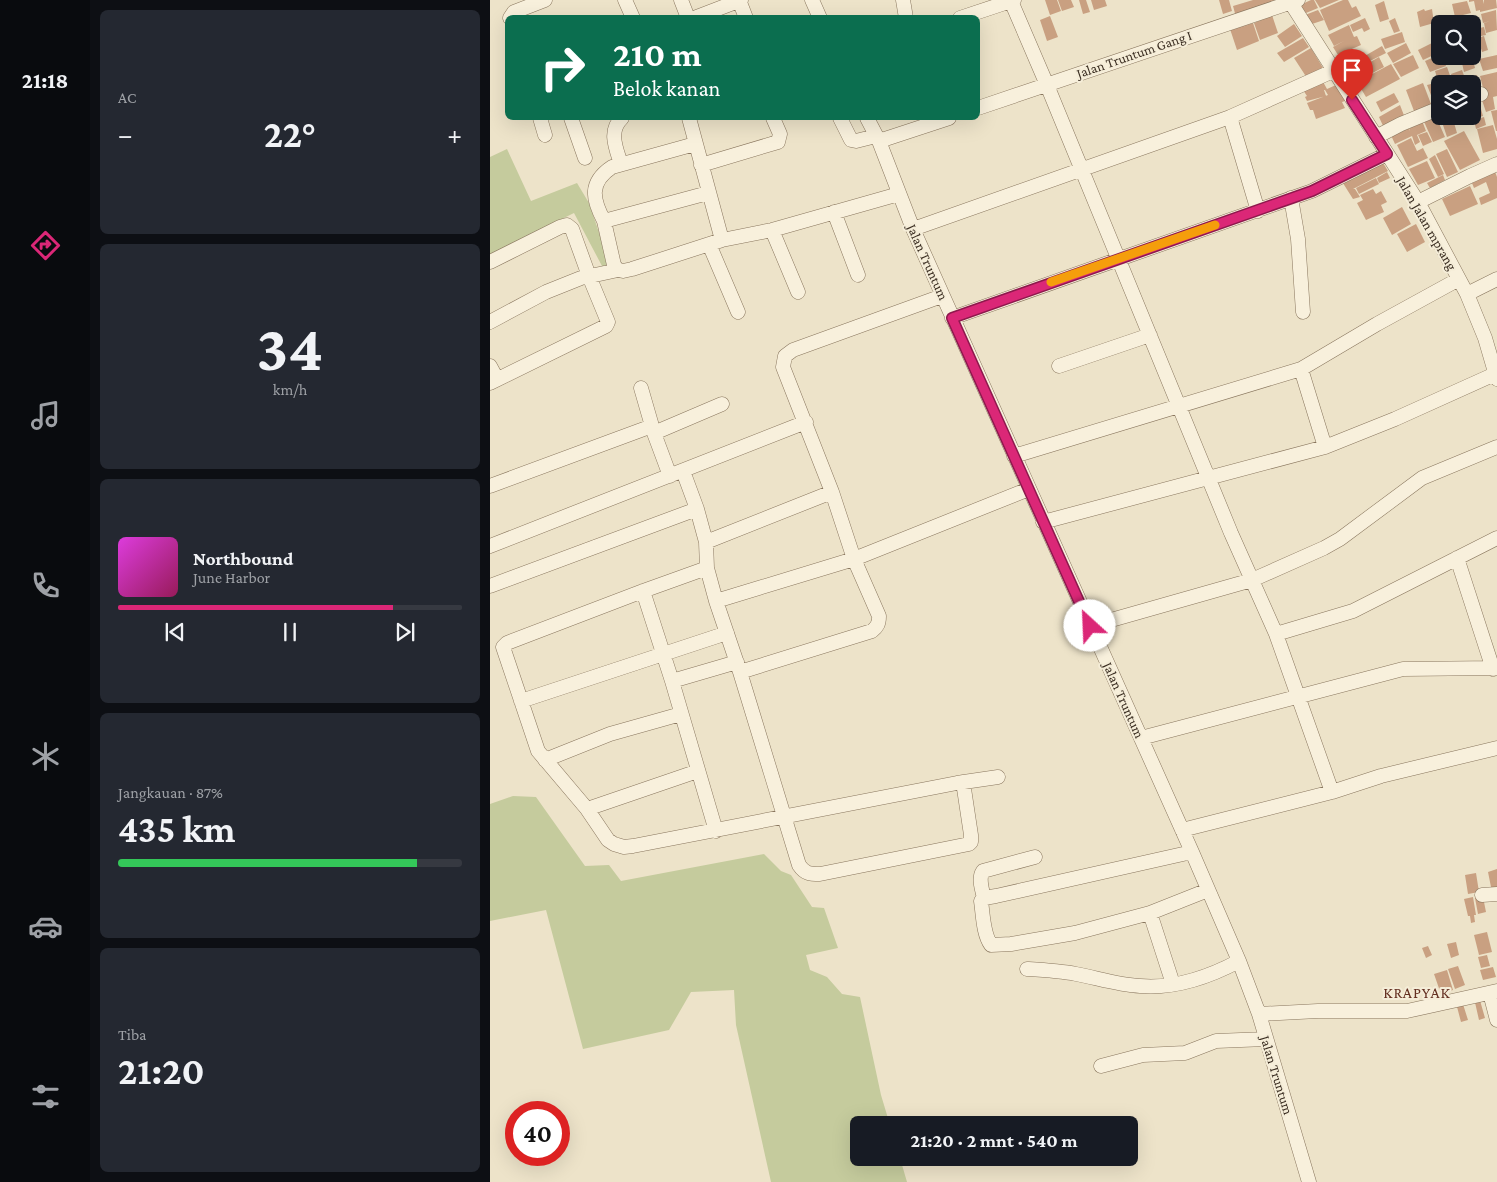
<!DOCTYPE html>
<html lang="id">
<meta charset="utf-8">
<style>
:root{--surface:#171b24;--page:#242831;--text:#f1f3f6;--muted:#9ea1a6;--line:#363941;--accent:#db2777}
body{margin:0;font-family:"Crimson Pro",serif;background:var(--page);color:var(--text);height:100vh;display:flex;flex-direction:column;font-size:19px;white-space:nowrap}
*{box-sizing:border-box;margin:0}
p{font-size:16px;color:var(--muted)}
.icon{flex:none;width:28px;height:28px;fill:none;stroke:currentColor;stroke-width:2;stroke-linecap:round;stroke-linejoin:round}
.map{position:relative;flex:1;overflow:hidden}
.drawer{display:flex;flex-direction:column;gap:10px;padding:10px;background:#0d0f14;width:400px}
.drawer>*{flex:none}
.guide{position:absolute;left:15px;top:15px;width:475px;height:105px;border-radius:8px;box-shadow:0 5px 20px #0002;background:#0b6e4f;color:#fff;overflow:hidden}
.fabs{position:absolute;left:941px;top:15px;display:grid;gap:10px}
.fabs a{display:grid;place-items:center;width:50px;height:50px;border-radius:8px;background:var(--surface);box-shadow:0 5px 20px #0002;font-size:25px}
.speed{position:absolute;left:15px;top:1101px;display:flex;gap:10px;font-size:25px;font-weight:700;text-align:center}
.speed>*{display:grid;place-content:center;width:65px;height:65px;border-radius:50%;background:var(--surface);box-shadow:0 5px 20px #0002;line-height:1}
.speed .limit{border:8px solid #d22;background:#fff;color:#111}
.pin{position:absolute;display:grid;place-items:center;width:42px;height:42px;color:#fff;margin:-51px -21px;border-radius:50% 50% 50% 0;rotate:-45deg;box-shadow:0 0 5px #0007}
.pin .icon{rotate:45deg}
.me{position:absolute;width:55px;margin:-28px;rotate:335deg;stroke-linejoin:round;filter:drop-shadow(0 0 4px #0008)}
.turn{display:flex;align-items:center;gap:18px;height:105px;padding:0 25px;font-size:22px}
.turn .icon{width:65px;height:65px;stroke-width:2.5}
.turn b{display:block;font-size:35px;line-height:42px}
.big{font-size:38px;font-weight:700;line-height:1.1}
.drawer .card{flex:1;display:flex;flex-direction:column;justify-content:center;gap:8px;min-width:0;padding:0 18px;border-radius:8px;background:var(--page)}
.drawer .dial{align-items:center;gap:0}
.dial b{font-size:65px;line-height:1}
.song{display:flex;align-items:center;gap:15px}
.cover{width:60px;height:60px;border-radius:8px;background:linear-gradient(135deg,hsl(300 70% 55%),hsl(330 70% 35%))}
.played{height:5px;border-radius:2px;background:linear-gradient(90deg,var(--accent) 80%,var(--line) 80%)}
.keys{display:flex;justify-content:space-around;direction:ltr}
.heat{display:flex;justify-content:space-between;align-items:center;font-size:28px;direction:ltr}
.charge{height:8px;border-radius:4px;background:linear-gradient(90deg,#34c759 87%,var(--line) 0)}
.trip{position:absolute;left:360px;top:1116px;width:288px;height:50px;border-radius:8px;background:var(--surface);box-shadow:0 5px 20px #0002;font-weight:700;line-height:50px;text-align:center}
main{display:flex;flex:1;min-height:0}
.dock{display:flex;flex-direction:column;width:90px;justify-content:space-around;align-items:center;background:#090b0e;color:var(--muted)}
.dock .icon{width:35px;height:35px}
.dock .on{color:var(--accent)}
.dock b{font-size:22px;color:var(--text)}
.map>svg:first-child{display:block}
</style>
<main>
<nav class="dock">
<b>21:18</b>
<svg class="icon on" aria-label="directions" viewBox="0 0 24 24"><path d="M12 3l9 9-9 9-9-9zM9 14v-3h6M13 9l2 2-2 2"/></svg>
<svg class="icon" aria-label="music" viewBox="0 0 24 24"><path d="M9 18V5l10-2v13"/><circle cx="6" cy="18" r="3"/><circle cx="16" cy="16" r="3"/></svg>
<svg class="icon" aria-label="phone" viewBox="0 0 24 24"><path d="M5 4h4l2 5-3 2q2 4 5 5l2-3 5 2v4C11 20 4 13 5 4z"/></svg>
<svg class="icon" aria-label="climate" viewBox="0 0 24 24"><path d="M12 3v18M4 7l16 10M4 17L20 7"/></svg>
<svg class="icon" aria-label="car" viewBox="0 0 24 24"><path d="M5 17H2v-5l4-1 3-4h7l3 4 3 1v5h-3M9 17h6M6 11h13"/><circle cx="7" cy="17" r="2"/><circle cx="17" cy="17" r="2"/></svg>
<svg class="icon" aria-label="filters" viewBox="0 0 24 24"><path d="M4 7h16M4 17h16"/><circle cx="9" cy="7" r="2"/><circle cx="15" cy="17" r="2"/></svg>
</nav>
<section class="drawer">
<div class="card"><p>AC</p>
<div class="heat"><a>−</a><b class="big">22°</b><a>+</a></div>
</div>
<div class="card dial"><b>34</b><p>km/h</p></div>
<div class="card">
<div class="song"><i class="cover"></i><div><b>Northbound</b><p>June Harbor</p></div></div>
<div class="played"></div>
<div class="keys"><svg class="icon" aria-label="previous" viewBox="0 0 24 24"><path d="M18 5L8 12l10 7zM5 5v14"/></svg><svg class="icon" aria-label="pause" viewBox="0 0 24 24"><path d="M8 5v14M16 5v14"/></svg><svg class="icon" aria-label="next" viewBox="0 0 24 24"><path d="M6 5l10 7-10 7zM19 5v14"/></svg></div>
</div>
<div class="card"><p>Jangkauan · 87%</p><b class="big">435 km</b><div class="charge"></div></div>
<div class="card"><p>Tiba</p><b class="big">21:20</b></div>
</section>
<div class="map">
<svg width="1007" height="1182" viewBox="0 0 1007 1182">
<rect width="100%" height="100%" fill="#ede3c9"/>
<path fill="#c5cb9d" d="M17,149L41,201L87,183L99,203L120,265L112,266L84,213L0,254V157Z
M23,796L46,797L95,866L119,865L131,881L274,854L291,871L301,875L322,907L334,908L348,948L316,955L320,970L337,977L352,994L370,997L391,1095L400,1125H369V1158H410L417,1182H281L246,1025L244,990L201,992L179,1030L93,1049L56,910L0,921V804Z"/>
<path fill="#c9a081" d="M555,0H567L571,11L560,15Z
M568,0H581L584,7L572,11Z
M589,0H596L600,12L593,14Z
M601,0H615L617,6L604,10Z
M729,0H739L742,11L733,14Z
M763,0H785L787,5L746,17L743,6Z
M821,0H824L828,8L816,13L810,5Z
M825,0H849L830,8Z
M853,0H858L862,8L866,6L871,16L839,31L830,10Z
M979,0H993L994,4V0H1006L1007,8L990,12V10L986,11L984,1L979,2Z
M894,1L899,19L890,22L885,5Z
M977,1L981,13L965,17L962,4Z
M934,9L935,11L942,9L944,23L930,27L927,12Z
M828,10L834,20L822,24L815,15Z
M1006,10L1007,30L996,33L994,23L1000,21L993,23L991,14Z
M782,15L788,33L770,40L764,23L771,20L764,22Z
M560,16L568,37L557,41L550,20Z
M875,18L880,29L874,32L872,28L863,32L860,25Z
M905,18L910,31L904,33L899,21Z
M763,23L769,41L747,50L739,26L760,24L747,29Z
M804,24L812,36L795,47L787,36Z
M859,25L864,37L867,36L871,45L848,55L843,47L854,41L844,46L838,35Z
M994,27L996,35L982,38V30Z
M912,32L915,42L895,49L891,39Z
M994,36L998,50L992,52L988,38Z
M813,38L819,47L794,62L787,53Z
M950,39V52L933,60L928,50Z
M986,40L991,57L977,60L976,56H982V41Z
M916,43L921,53L903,63L897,53Z
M892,46L896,53L876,63L873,57Z
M821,48L833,68L817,78L804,58Z
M857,52L865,65L859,69L865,66L872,77L862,83L848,58Z
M950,54V56H953L956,66L940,72L935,61L942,58L943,61H946L944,57Z
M923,55L929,68L911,77L903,64Z
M1007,55V68L993,71L989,59Z
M889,57L894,67L873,78L868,69Z
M983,60L985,68L974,72L972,63Z
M901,64L910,79L876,97L867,82Z
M957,67L963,84H949L945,71Z
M972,70L977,84H964L961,74Z
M1007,72V96L1003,97L1005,109L996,112L991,97L995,96L990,76Z
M987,75L991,89L983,91L982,84H981L979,77Z
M832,80L837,89L846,85L855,101L852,102L855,108L826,119L823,110H820L817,103L838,95L835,90H834L836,96L817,101L815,97L817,96L811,87Z
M933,83L941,104L924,111L916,90Z
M945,83L950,96V101L944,103L937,85Z
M904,93L909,102L891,112L886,102Z
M989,102L993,116L983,119L982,103Z
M910,105L915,118L894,128L889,117Z
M1007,110V131H1006L1001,111Z
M944,112L955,137L943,142L932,117Z
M950,116H962L967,133L957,137Z
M994,117L996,125L986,129L984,120Z
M931,118L936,131L927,135L930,142L925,145L922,136L905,144L899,131L916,123L920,131L918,124Z
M1003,125L1007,139V149L993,153L987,129Z
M974,131L990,160L970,170L954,141Z
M937,132L942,142L933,146L928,135Z
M921,138L927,151L933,148L938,158L918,167L907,145Z
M957,149L968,172L957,177L946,154Z
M945,155L954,174L948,177L939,159Z
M890,158L898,171L863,189H865L870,197L863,199L851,180Z
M937,161L945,178L928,185L919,169Z
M1004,169L1007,177V198L991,205L989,198L1000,193L996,182L984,188L980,178Z
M897,172L900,178L889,183L887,178Z
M953,175L955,180L940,188L937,183Z
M886,178L889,184L869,194L866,188Z
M980,186L988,204L960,216L952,199Z
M883,189L886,194L891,191L897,202L891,205L894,212L876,220L867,203L873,200L870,195Z
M912,207L921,224L902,235L893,218Z
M926,224L935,242L917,252L907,234Z
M1007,869V891L1002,892L998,872Z
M986,873L989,892L978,894L975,875Z
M983,897L986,915H984L985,922L981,923L980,916H978L974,899Z
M993,897L996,912L988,914L985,898Z
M997,932L1002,952L989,955L984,935Z
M966,942L969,955L961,958L957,944Z
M938,946L942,955L936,958L932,948Z
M997,955L1000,966L991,968L988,957Z
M968,966L975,985L965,989L958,969Z
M1003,967L1006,977L993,980L990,970Z
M957,970L963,990L951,994L944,974Z
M989,997L995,1018L989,1020L984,998Z
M972,1001L978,1020L971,1022L966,1003Z"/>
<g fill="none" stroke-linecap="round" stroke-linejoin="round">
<defs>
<path id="minor" d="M135,0L143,18
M191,0L198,18
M249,0L256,18
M322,0L330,18
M413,0L416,18
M799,0L928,202L977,294L995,338L1007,379
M521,1L557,85L741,533L786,634L842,792
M20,18L24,12L55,0
M204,18L251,0
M470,18L524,0
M982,97L991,94
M488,108L808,0
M740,117L768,211
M50,118L55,135
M81,118L95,158
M199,118L232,240
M350,118L361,140L366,141L386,136
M377,118L389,141L423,229L702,852L749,961L769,1014L819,1182
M886,137L911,124L950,108
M389,141L459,118
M131,164C126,148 118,131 132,118
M211,165L288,142L290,134L283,118
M218,193L114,221L124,265L128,270L133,271L142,269L232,240L282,230L409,194
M801,198L808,239L813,312
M928,202L980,176L1007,164
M344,212L368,275
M114,221C103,200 98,183 122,167L205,144
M423,229L740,117L843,71
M282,230L308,292
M219,244L248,312
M0,262L70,227L77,225L82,229L99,276L118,322L116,326L0,383
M977,294L1007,279
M462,318L822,191L897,154
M0,322L56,292L91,278L128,270
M0,366L7,379
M569,366L660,335
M811,369L835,447
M151,388L164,433L180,476
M164,433L232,404
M524,456L811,369L887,324L969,279
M193,471L207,509L216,542L217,568L226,601L250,672L309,865C315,874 320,874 330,874L479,844L481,842V835L473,782
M0,486L162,426
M553,522L835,447L905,419L1005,374
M216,542L342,492
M0,546L316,422
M967,558L1003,669
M217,568L153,591L17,643L13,647L48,751L97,809L118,840L124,844L134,847L143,846L467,783L508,777
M0,586L207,509
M153,591L182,681L226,831
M226,601L364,559L539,489
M600,626L762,580L834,548L850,539L932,478L1007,447
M786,634L863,611L1007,538
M250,672L382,631C387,627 389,624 389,616L364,559L342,492L293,367L295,356L303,350L452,296
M182,681L247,662
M31,701L237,633
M651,738L913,669L1007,668
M55,760L120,734L191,714
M97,809L208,771
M692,830L842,792L891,776L1007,748
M702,852L506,896L494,898L491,901C493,914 493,934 501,945L521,944L585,933L660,913L718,890
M992,895L1007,894
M494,898C492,889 488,878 493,871L545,857
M660,913L683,984
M537,969C553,970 570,971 586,974C607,978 629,985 650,986C685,989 719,977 749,961
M1000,993L1007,1020
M769,1014L828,1011H917L1007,991
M611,1066L653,1055L695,1053L726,1041L776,1039"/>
</defs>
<use href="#minor" stroke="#89765e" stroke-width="15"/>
<use href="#minor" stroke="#f8f0dc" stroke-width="14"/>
</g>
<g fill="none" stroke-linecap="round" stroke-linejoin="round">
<defs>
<path id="route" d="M600,626L462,318L822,191L897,154L862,100"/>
</defs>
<use href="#route" stroke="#8e194d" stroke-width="12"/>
<use href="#route" stroke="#db2777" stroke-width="9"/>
<path stroke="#f59e0b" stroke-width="9" d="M561,282L725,225"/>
</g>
<g text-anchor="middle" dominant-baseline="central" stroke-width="4" stroke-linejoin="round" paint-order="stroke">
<g font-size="14" fill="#3a2d21" stroke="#f5edd8">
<text transform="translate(644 54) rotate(-19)">Jalan Truntum Gang I</text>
<text transform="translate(937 223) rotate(60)">Jalan Jalan mprang</text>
<text transform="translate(438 262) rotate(66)">Jalan Truntum</text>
<text transform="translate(634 700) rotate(66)">Jalan Truntum</text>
<text transform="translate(787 1075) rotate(73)">Jalan Truntum</text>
</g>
<g font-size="16" letter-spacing="1" fill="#653122" stroke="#f5edd8">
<text x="927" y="992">KRAPYAK</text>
</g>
</g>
</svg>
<div class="fabs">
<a><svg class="icon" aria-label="search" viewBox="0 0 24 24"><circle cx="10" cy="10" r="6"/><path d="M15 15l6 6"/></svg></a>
<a><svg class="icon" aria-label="layers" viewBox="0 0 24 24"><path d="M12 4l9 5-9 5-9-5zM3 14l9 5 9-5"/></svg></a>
</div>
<div class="speed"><div class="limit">40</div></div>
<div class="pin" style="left:862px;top:100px;background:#d93025"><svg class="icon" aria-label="arrive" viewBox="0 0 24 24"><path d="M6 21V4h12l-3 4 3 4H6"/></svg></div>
<svg class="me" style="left:600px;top:626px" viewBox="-20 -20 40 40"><circle r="19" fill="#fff"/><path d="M0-13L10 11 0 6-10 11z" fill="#db2777"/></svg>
<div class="trip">21:20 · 2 mnt · 540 m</div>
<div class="guide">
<div class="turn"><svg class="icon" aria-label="right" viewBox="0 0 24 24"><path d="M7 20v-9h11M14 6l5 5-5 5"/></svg><div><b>210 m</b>Belok kanan</div></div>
</div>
</div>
</main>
